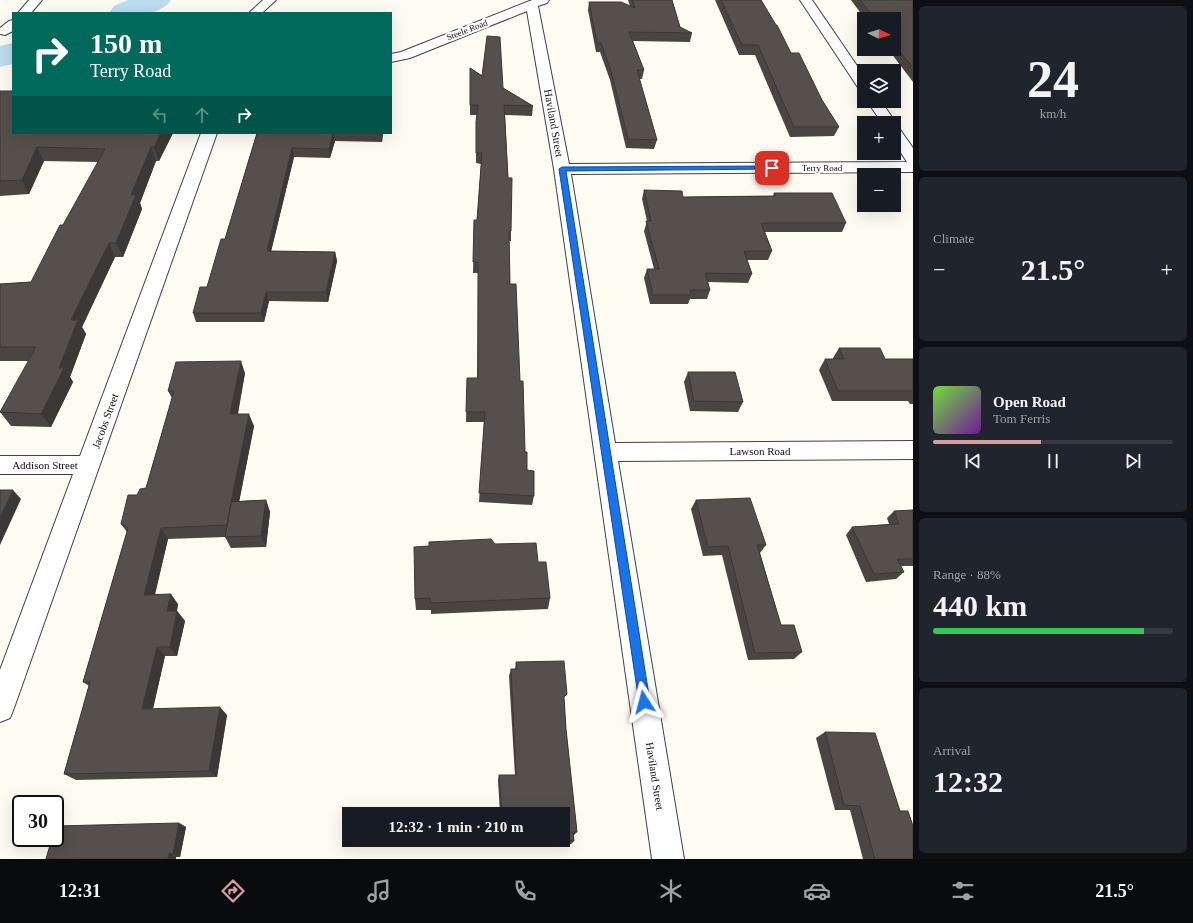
<!DOCTYPE html>
<meta charset="utf-8">
<style>
:root{--surface:#171b24;--page:#20242c;--text:#f1f3f6;--muted:#9ea1a6;--line:#363941;--accent:#d39ea3}
body{margin:0;font-family:Georgia,serif;background:var(--page);color:var(--text);height:100vh;display:flex;flex-direction:column;font-size:15px;white-space:nowrap}
*{box-sizing:border-box;margin:0}
p{font-size:13px;color:var(--muted)}
.icon{flex:none;width:22px;height:22px;fill:none;stroke:currentColor;stroke-width:2;stroke-linecap:round;stroke-linejoin:round}
.map{position:relative;flex:1;overflow:hidden}
.sheet{display:flex;flex-direction:column;gap:6px;padding:6px;background:#0d0f14;width:280px}
.sheet>*{flex:none}
.hud{position:absolute;left:12px;top:12px;width:380px;height:122px;border-radius:0px;box-shadow:0 4px 16px #0002;background:#00695c;color:#fff;overflow:hidden}
.needle{width:26px;rotate:95deg}
.controls{position:absolute;left:857px;top:12px;display:grid;gap:8px}
.controls a{display:grid;place-items:center;width:44px;height:44px;border-radius:0px;background:var(--surface);box-shadow:0 4px 16px #0002;font-size:20px}
.speed{position:absolute;left:12px;top:795px;display:flex;gap:8px;font-size:20px;font-weight:700;text-align:center}
.speed>*{display:grid;place-content:center;width:52px;height:52px;border-radius:50%;background:var(--surface);box-shadow:0 4px 16px #0002;line-height:1}
.speed .limit{border:2px solid #111;border-radius:6px;background:#fff;color:#111}
.pin{position:absolute;display:grid;place-items:center;width:34px;height:34px;color:#fff;margin:-17px;border-radius:8px;box-shadow:0 2px 6px #0006}
.me{position:absolute;width:44px;margin:-22px;rotate:351deg;stroke-linejoin:round;filter:drop-shadow(0 0 3px #0008)}
.turn{display:flex;align-items:center;gap:14px;height:84px;padding:0 12px;font-size:18px}
.turn .icon{width:52px;height:52px;stroke-width:2.5}
.turn b{display:block;font-size:28px;line-height:34px}
.lanes{display:flex;align-items:center;height:38px;padding:0 12px;background:#0003;justify-content:center;gap:20px;direction:ltr}
.lanes .off{opacity:.35}
.big{font-size:30px;font-weight:600;line-height:1.1}
.sheet .tile{flex:1;display:flex;flex-direction:column;justify-content:center;gap:6px;min-width:0;padding:0 14px;border-radius:6px;background:var(--page)}
.sheet .dial{align-items:center;gap:0}
.dial b{font-size:52px;line-height:1}
.song{display:flex;align-items:center;gap:12px}
.cover{width:48px;height:48px;border-radius:6px;background:linear-gradient(135deg,hsl(100 70% 55%),hsl(280 70% 35%))}
.played{height:4px;border-radius:2px;background:linear-gradient(90deg,var(--accent) 45%,var(--line) 45%)}
.keys{display:flex;justify-content:space-around;direction:ltr}
.heat{display:flex;justify-content:space-between;align-items:center;font-size:22px;direction:ltr}
.charge{height:6px;border-radius:3px;background:linear-gradient(90deg,#34c759 88%,var(--line) 0)}
.trip{position:absolute;left:342px;top:807px;width:228px;height:40px;border-radius:0px;background:var(--surface);box-shadow:0 4px 16px #0002;font-weight:600;line-height:40px;text-align:center}
.tabs{display:flex;height:64px;justify-content:space-around;align-items:center;background:#090b0e;color:var(--muted)}
.tabs .icon{width:28px;height:28px}
.tabs .on{color:var(--accent)}
.tabs b{font-size:18px;color:var(--text)}
main{display:flex;flex:1;min-height:0}
.map>svg:first-child{display:block}
</style>
<main>
<div class="map">
<svg width="913" height="859" viewBox="0 0 913 859">
<rect width="100%" height="100%" fill="#fdfbf2"/>
<g fill="none" stroke-linecap="round" stroke-linejoin="round">
<path fill="#bcdcef" fill-rule="evenodd" d="M128,0H171C158,19 129,13 109,13L114,6Z
M13,43V64L0,67V46Z"/>
<defs>
<path id="minor" d="M29,0H42L31,13H18Z
M263,0H276L262,13H249Z
M532,0H549L547,3L538,6L569,164L907,162L894,142V126L899,128L913,148V172L571,174L615,443L913,441V459L618,461L684,859H652L554,169L527,11L410,58L391,62V54L401,52Z
M800,0H812L864,76V90L859,89Z
M13,20V31L5,35L0,34V28L9,21Z
M867,101H881L896,123L894,126V123H882Z
M201,133H217L14,708L10,718L0,722V670L73,474H0V456H80Z"/>
</defs>
<use href="#minor" stroke="#414141" stroke-width="2"/>
<use href="#minor" fill="#fff" fill-rule="evenodd"/>
</g>
<path fill="#4a4541" d="M628,0H672L680,27L692,33L690,42L633,41L644,70L642,79H639L657,140L654,149L626,148L610,80L600,52H596L588,10L589,2L630,6Z
M715,0H761L791,53L822,100L839,127L834,136L790,137L755,55H739Z
M851,0H913V82L888,49H894V19H865Z
M470,68L533,106L532,116L505,115L511,231V241H509L510,284L520,381L525,452L527,470L534,496L532,505L479,502L484,422H466L467,378H477L478,273H473L474,220H477L481,164L476,163V133L477,115H470Z
M0,91L13,133H173L159,161H156L140,203L142,209L123,257H115L82,327L86,334L70,377L73,382L51,427L11,426L0,412L29,361H0V284L31,282L63,225L98,162L44,161L29,194L0,196Z
M257,133H383L382,142L335,141L330,158L294,157L271,251L335,252L337,261L328,302L269,301L264,322H196L193,313L207,287L225,239Z
M644,190L683,197L773,196L774,193L846,223L842,232H765L772,251L768,260H747L752,274L748,283L708,282L710,290L707,299H690L688,304H650L644,278L647,269H654L644,231L647,221L642,199Z
M839,348L885,359H913V404H910L908,401H832L819,370L825,359H833V358Z
M688,372L743,402L738,412L690,411L684,382Z
M245,373L238,414L254,426L239,501L266,500L270,512L266,547L231,548L225,537L168,539L155,595L178,604L177,611L185,621L177,656H165L153,709L227,715L217,777L76,780L64,774L89,686L83,682L127,532L121,524L137,495L146,488L172,398L168,391Z
M696,500L766,545L760,553L781,625L802,652L794,659L748,660L722,555L703,556L691,509Z
M913,510V566H901L904,572L896,579L866,582L846,535L852,527L889,524L887,518L894,511Z
M495,544L538,562L550,598L548,609L431,614V610H416L415,599L429,546Z
M516,662L564,701L566,729L577,832L574,835V841L571,844L517,845V840H563V814H500L498,780L499,775H515L509,676L511,669H515Z
M825,732L900,811L913,859H863L850,810H835L816,738Z
M179,823L186,827L180,857H176V859H46Z"/>
<path fill="#3c3835" d="M391,70L392,79L391,86Z
M161,133H173L159,161L154,147Z
M333,133L335,141L330,158L329,149Z
M381,133H383L382,142Z
M37,147L44,161L29,194L22,180Z
M151,147L156,161L140,203L142,209L123,257L116,243L131,195Z
M292,148L294,157L269,260L267,251Z
M109,243L115,257L82,327L86,334L70,377L73,382L51,427L41,414L59,368L71,320Z
M335,252L337,261L328,302L326,292Z
M266,292L269,301L264,322L261,313Z
M241,361L245,373L235,427L230,414Z
M249,414L254,426L237,513L231,502Z
M13,490L21,499L0,545V517Z
M266,500L270,512L266,547L261,536Z
M161,528L168,539L152,605L144,595Z
M171,594L178,604L175,621L167,611Z
M177,611L185,621L177,656L170,647Z
M157,647L165,656L151,717L142,709Z
M220,707L227,715L217,777L209,771Z
M179,823L186,827L180,857L173,854Z
M169,853L176,857V859H168Z"/>
<path fill="#56504c" stroke="#3c3835" d="M632,0H672L680,27L692,33L629,32L644,70H637L657,140L628,139L611,71L601,43H597L589,2H621L635,8Z
M721,0H761L776,25H777L791,53H799L822,100L839,127H794L758,45H742Z
M860,0H913V68L894,44V19H875Z
M487,36L500,37L503,88L533,106L504,105L508,178H512L511,231H509L510,284H516L520,381H523L525,452H527V470L534,471V496L479,493L485,412H466L467,378H478V262H473L474,220H477L482,153H476V122L478,105H470V68L482,76Z
M0,91H13V133H161L154,147H151L131,195H136L116,243H109L71,320H78L59,368H64L41,414L0,412L36,347H0V284L31,282L60,225H63L105,149L37,147L22,180L0,181Z
M257,133H333L329,149L292,148L267,251L335,252L326,292H266L261,313H193L200,287H207L221,239H225Z
M644,190L682,191L683,197L775,196L774,193H832L846,223H761L772,251H744L752,274L705,273L710,290H690L691,295H653L647,269H659L646,221H651Z
M839,348H880L885,359H913V391H838L825,359H844Z
M241,361L230,414H249L231,502L266,500L261,536L225,537L231,503L227,525L161,528L144,595L171,594L167,611H177L170,647H157L142,709L220,707L209,771L64,774L90,682H83L128,528L121,524L128,495H137L140,489L146,488L174,391H168L176,362Z
M688,372H735L743,402L694,401Z
M0,490H13L0,517Z
M750,498L766,545H757L781,625H794L802,652L755,653L728,546L708,547L696,500Z
M913,510V559H897L904,572L874,574L852,527L899,524L894,511Z
M491,539L495,544L536,543L538,562H546L550,598L431,603L430,598L415,599L414,547L429,546V542Z
M564,661L567,694L564,697L566,729L577,832H573L574,841L519,842V840H563V814H502L499,775H516L511,669H517L516,662Z
M825,732L875,733L900,811H908L913,826V859H875L860,806L844,805Z
M179,823L173,854L169,853L168,859H46L52,838H55V826Z"/>
<path fill="#1a73e8" stroke="#114b97" d="M772,166L776,168L775,169L566,171L650,702L649,707L644,708L640,707L639,702L559,169L562,167Z"/>
<g text-anchor="middle" dominant-baseline="central" stroke-width="4" stroke-linejoin="round" paint-order="stroke">
<g font-size="9" fill="#0e0e0e" stroke="#fff">
<text transform="translate(467 30) rotate(-21)">Steele Road</text>
<text x="822" y="168">Terry Road</text>
</g>
<g font-size="11" fill="#0e0e0e" stroke="#fff">
<text transform="translate(554 123) rotate(80)">Haviland Street</text>
<text transform="translate(105 421) rotate(-70)">Jacobs Street</text>
<text x="760" y="451">Lawson Road</text>
<text x="45" y="465">Addison Street</text>
<text transform="translate(655 776) rotate(81)">Haviland Street</text>
</g>
</g>
</svg>
<div class="controls">
<a><svg class="needle" viewBox="-14 -14 28 28"><path d="M0-13l5 13h-10z" fill="#e53935"/><path d="M0 13l5-13h-10z" fill="#9ea1a6"/></svg></a>
<a><svg class="icon" aria-label="layers" viewBox="0 0 24 24"><path d="M12 4l9 5-9 5-9-5zM3 14l9 5 9-5"/></svg></a>
<a>+</a>
<a>−</a>
</div>
<div class="speed"><div class="limit">30</div></div>
<div class="pin" style="left:772px;top:168px;background:#d93025"><svg class="icon" aria-label="arrive" viewBox="0 0 24 24"><path d="M6 21V4h12l-3 4 3 4H6"/></svg></div>
<svg class="me" style="left:644px;top:702px" viewBox="-20 -20 40 40"><path d="M0-17L14 15 0 8-14 15z" fill="#1a73e8" stroke="#fff" stroke-width="4"/></svg>
<div class="trip">12:32 · 1 min · 210 m</div>
<div class="hud">
<div class="turn"><svg class="icon" aria-label="right" viewBox="0 0 24 24"><path d="M7 20v-9h11M14 6l5 5-5 5"/></svg><div><b>150 m</b>Terry Road</div></div>
<div class="lanes"><svg class="icon off" aria-label="left" viewBox="0 0 24 24"><path d="M17 20v-9H6M10 6l-5 5 5 5"/></svg><svg class="icon off" aria-label="ahead" viewBox="0 0 24 24"><path d="M12 20V5M6 11l6-6 6 6"/></svg><svg class="icon" aria-label="right" viewBox="0 0 24 24"><path d="M7 20v-9h11M14 6l5 5-5 5"/></svg></div>
</div>
</div>
<section class="sheet">
<div class="tile dial"><b>24</b><p>km/h</p></div>
<div class="tile"><p>Climate</p>
<div class="heat"><a>−</a><b class="big">21.5°</b><a>+</a></div>
</div>
<div class="tile">
<div class="song"><i class="cover"></i><div><b>Open Road</b><p>Tom Ferris</p></div></div>
<div class="played"></div>
<div class="keys"><svg class="icon" aria-label="previous" viewBox="0 0 24 24"><path d="M18 5L8 12l10 7zM5 5v14"/></svg><svg class="icon" aria-label="pause" viewBox="0 0 24 24"><path d="M8 5v14M16 5v14"/></svg><svg class="icon" aria-label="next" viewBox="0 0 24 24"><path d="M6 5l10 7-10 7zM19 5v14"/></svg></div>
</div>
<div class="tile"><p>Range · 88%</p><b class="big">440 km</b><div class="charge"></div></div>
<div class="tile"><p>Arrival</p><b class="big">12:32</b></div>
</section>
</main>
<nav class="tabs">
<b>12:31</b>
<svg class="icon on" aria-label="directions" viewBox="0 0 24 24"><path d="M12 3l9 9-9 9-9-9zM9 14v-3h6M13 9l2 2-2 2"/></svg>
<svg class="icon" aria-label="music" viewBox="0 0 24 24"><path d="M9 18V5l10-2v13"/><circle cx="6" cy="18" r="3"/><circle cx="16" cy="16" r="3"/></svg>
<svg class="icon" aria-label="phone" viewBox="0 0 24 24"><path d="M5 4h4l2 5-3 2q2 4 5 5l2-3 5 2v4C11 20 4 13 5 4z"/></svg>
<svg class="icon" aria-label="climate" viewBox="0 0 24 24"><path d="M12 3v18M4 7l16 10M4 17L20 7"/></svg>
<svg class="icon" aria-label="car" viewBox="0 0 24 24"><path d="M5 17H2v-5l4-1 3-4h7l3 4 3 1v5h-3M9 17h6M6 11h13"/><circle cx="7" cy="17" r="2"/><circle cx="17" cy="17" r="2"/></svg>
<svg class="icon" aria-label="filters" viewBox="0 0 24 24"><path d="M4 7h16M4 17h16"/><circle cx="9" cy="7" r="2"/><circle cx="15" cy="17" r="2"/></svg>
<b>21.5°</b>
</nav>
